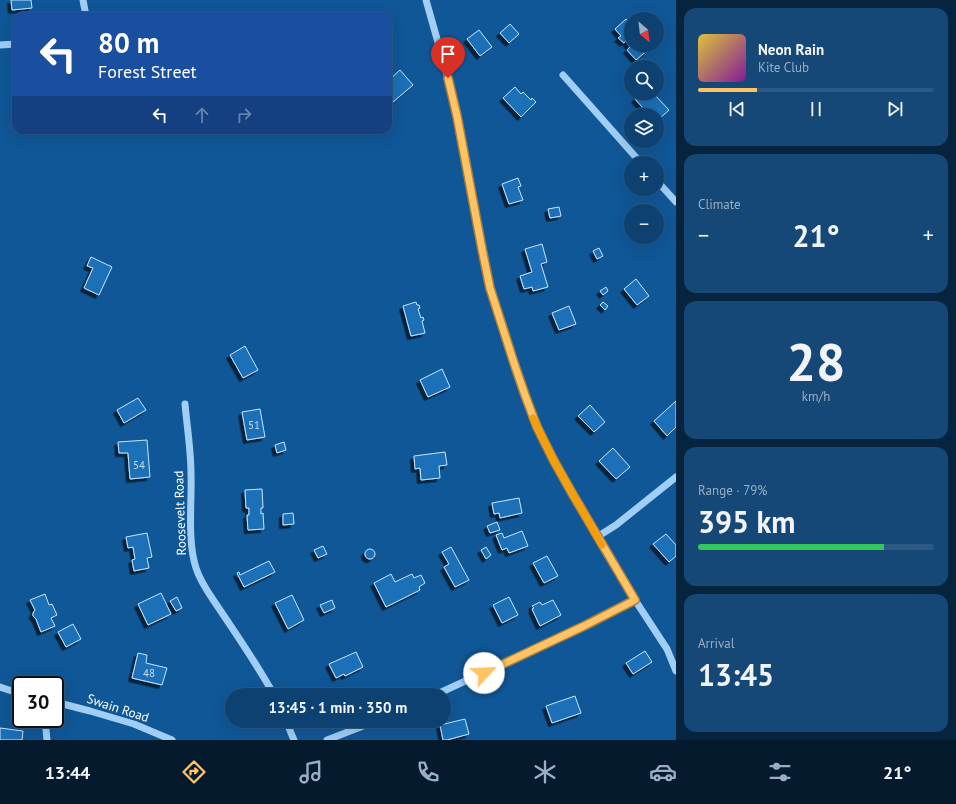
<!DOCTYPE html>
<meta charset="utf-8">
<style>
:root{--surface:#0c4171;--page:#154876;--text:#f1f3f6;--muted:#9aafc3;--line:#2c5a84;--accent:#ffc363}
body{margin:0;font-family:"PT Sans",sans-serif;background:var(--page);color:var(--text);height:100vh;display:flex;flex-direction:column;font-size:15px;white-space:nowrap}
*{box-sizing:border-box;margin:0}
p{font-size:13px;color:var(--muted)}
.icon{flex:none;width:22px;height:22px;fill:none;stroke:currentColor;stroke-width:2;stroke-linecap:round;stroke-linejoin:round}
.map{position:relative;flex:1;overflow:hidden}
.panel{display:flex;flex-direction:column;gap:8px;padding:8px;background:#07243e;width:280px}
.panel>*{flex:none}
.top-card{position:absolute;left:12px;top:12px;width:380px;height:122px;border-radius:12px;box-shadow:0 4px 16px #0002,0 0 0 1px var(--line);background:#1a4fa0;color:#fff;overflow:hidden}
.needle{width:26px;rotate:152deg}
.buttons{position:absolute;left:624px;top:12px;display:grid;gap:8px}
.buttons a{display:grid;place-items:center;width:40px;height:40px;border-radius:50%;background:var(--surface);box-shadow:0 4px 16px #0002,0 0 0 1px var(--line);font-size:20px}
.speed{position:absolute;left:12px;top:676px;display:flex;gap:8px;font-size:20px;font-weight:700;text-align:center}
.speed>*{display:grid;place-content:center;width:52px;height:52px;border-radius:50%;background:var(--surface);box-shadow:0 4px 16px #0002,0 0 0 1px var(--line);line-height:1}
.speed .limit{border:2px solid #111;border-radius:6px;background:#fff;color:#111}
.pin{position:absolute;display:grid;place-items:center;width:34px;height:34px;color:#fff;margin:-41px -17px;border-radius:50% 50% 50% 0;rotate:-45deg;box-shadow:0 0 4px #0007}
.pin .icon{rotate:45deg}
.me{position:absolute;width:44px;margin:-22px;rotate:65deg;stroke-linejoin:round;filter:drop-shadow(0 0 3px #0008)}
.turn{display:flex;align-items:center;gap:14px;height:84px;padding:0 20px;font-size:18px}
.turn .icon{width:52px;height:52px;stroke-width:2.5}
.turn b{display:block;font-size:28px;line-height:34px}
.lanes{display:flex;align-items:center;height:38px;padding:0 20px;background:#0003;justify-content:center;gap:20px;direction:ltr}
.lanes .off{opacity:.35}
.big{font-size:30px;font-weight:700;line-height:1.1}
.panel .card{flex:1;display:flex;flex-direction:column;justify-content:center;gap:6px;min-width:0;padding:0 14px;border-radius:12px;background:var(--page)}
.panel .dial{align-items:center;gap:0}
.dial b{font-size:52px;line-height:1}
.song{display:flex;align-items:center;gap:12px}
.cover{width:48px;height:48px;border-radius:6px;background:linear-gradient(135deg,hsl(50 70% 55%),hsl(290 70% 35%))}
.played{height:4px;border-radius:2px;background:linear-gradient(90deg,var(--accent) 25%,var(--line) 25%)}
.keys{display:flex;justify-content:space-around;direction:ltr}
.heat{display:flex;justify-content:space-between;align-items:center;font-size:22px;direction:ltr}
.charge{height:6px;border-radius:3px;background:linear-gradient(90deg,#34c759 79%,var(--line) 0)}
.trip{position:absolute;left:225px;top:688px;width:226px;height:40px;border-radius:20px;background:var(--surface);box-shadow:0 4px 16px #0002,0 0 0 1px var(--line);font-weight:700;line-height:40px;text-align:center}
.tab-bar{display:flex;height:64px;justify-content:space-around;align-items:center;background:#051a2d;color:var(--muted)}
.tab-bar .icon{width:28px;height:28px}
.tab-bar .on{color:var(--accent)}
.tab-bar b{font-size:18px;color:var(--text)}
main{display:flex;flex:1;min-height:0}
.map>svg:first-child{display:block}
</style>
<main>
<div class="map">
<svg width="676" height="740" viewBox="0 0 676 740">
<defs>
<filter id="shadow"><feDropShadow dx="-3.5" dy="3.5" stdDeviation="0" flood-color="#0009"/></filter>
</defs>
<rect width="100%" height="100%" fill="#105797"/>
<path fill="#1d70b7" stroke="#c8e6fe" filter="url(#shadow)" d="M11,0H31L32,8L12,10Z
M626,19L631,25V45H646L649,49L636,60L627,50L630,47L626,41L624,43L618,38L621,36L615,29Z
M510,24L519,34L509,43L500,33Z
M479,30L492,47L480,56L467,39Z
M400,70L413,85L393,102L391,101L388,103V81Z
M515,87L521,94L523,92L531,100L532,98L536,102L521,117L503,98Z
M641,93H653L669,110L657,121V115H649L635,99Z
M518,178L521,186L518,187L523,200L509,204L502,184Z
M559,207L561,216L550,218L548,209Z
M542,244L547,262L541,264L548,287L533,291L532,287L524,289L520,276L532,272L525,249Z
M599,248L603,256L597,259L593,251Z
M91,257L112,267L99,295L84,288L93,268L87,266Z
M636,279L649,296L637,305L624,289Z
M606,287L608,291L603,295L600,291Z
M416,302L417,305H419L420,308L418,309L421,318L423,317L424,320L422,321L425,333L411,336L403,306Z
M603,302L608,306L605,310L600,305Z
M569,306L576,324L559,330L552,313Z
M245,346L258,370L243,378L230,355Z
M442,369L450,387L428,397L420,380Z
M138,398L146,410L124,423L117,410Z
M676,401V427L667,436L654,421Z
M590,405L605,422L594,432L578,416Z
M260,409L265,437L247,440L242,412Z
M147,440L150,477L130,479L128,453H119L118,442Z
M284,442L286,450L277,453L275,445Z
M613,448L630,467L616,479L599,461Z
M445,452L447,465L439,466L440,478L421,480L420,468L415,469L414,456Z
M262,489L263,508H261V514L263,513L264,529L248,530L247,515H249V508H246L245,490Z
M519,498L522,513L500,518L499,513L494,514L492,503Z
M293,513L294,524L283,525V514Z
M497,522L500,530L490,533L487,526Z
M522,531L528,546L509,553L507,548L502,550L496,535L502,533L504,538Z
M147,533L152,557L147,558L149,568L134,571L132,560L135,559L133,547L128,548L126,537Z
M666,534L676,545V556L669,562L653,544Z
M323,546L327,554L318,558L314,550Z
M451,547L469,580L455,587L444,567L449,564L442,552Z
M486,547L491,555L486,559L481,550Z
M365 554a5 5 0 1 1 10 0a5 5 0 1 1-10 0Z
M547,556L558,576L544,583L533,563Z
M269,561L275,572L244,587L237,573L239,572L240,575Z
M391,574L395,582L412,574L414,578L421,575L425,583L419,587L420,590L386,607L374,583Z
M161,593L171,614L148,625L138,604Z
M45,594L49,605L52,604L57,615L51,618L55,626L41,632L36,619L33,616V613L35,610L30,600Z
M292,595L304,620L288,629L275,603Z
M177,597L182,608L176,611L170,601Z
M509,597L518,615L502,623L493,605Z
M332,600L335,608L324,613L320,605Z
M553,600L561,615L540,626L532,609L534,608L532,606L540,602L542,605Z
M73,624L81,639L66,647L58,632Z
M645,651L652,662L633,674L626,663Z
M356,652L363,667L345,676L344,674L336,678L329,664Z
M138,653L147,655L146,663L167,668L162,685L132,678Z
M575,696L581,713L552,723L546,706Z
M465,719L469,734L447,740H443L440,725Z
M0,728L23,731L22,740H0Z"/>
<g fill="none" stroke-linecap="round" stroke-linejoin="round">
<path stroke="#a0cef4" stroke-width="7" d="M83,0L86,16
M426,0L452,92L482,249L491,288L514,363L529,406L548,449L572,493L635,600L667,649L676,671
M0,45L16,44
M563,75L641,163
M657,181L676,202
M185,404C187,427 191,450 191,474C192,503 187,540 196,568C201,584 211,596 220,610C239,638 258,666 274,695
M597,537L616,525L676,477
M0,687L21,694
M435,695L584,626L635,600
M55,702L90,711L134,724L172,740
M45,719L47,740
M286,721L294,740
M327,740L376,721"/>
</g>
<g fill="none" stroke-linecap="round" stroke-linejoin="round">
<defs>
<path id="route" d="M448,78L457,116L482,249L490,288L514,363L525,395L537,427L554,461L572,493L635,600L584,626L484,673"/>
</defs>
<use href="#route" stroke="#a67f40" stroke-width="10"/>
<use href="#route" stroke="#ffc363" stroke-width="7"/>
<path stroke="#f59e0b" stroke-width="7" d="M533,418L554,461L602,545"/>
</g>
<g text-anchor="middle" dominant-baseline="central" stroke-width="4" stroke-linejoin="round" paint-order="stroke">
<g font-size="11" fill="#c6dbed">
<text x="254" y="425">51</text>
<text x="139" y="465">54</text>
<text x="149" y="673">48</text>
</g>
<g font-size="13" fill="#fff" stroke="#105797">
<text transform="translate(180 513) rotate(-92)">Roosevelt Road</text>
<text transform="translate(118 708) rotate(18)">Swain Road</text>
</g>
</g>
</svg>
<div class="buttons">
<a><svg class="needle" viewBox="-14 -14 28 28"><path d="M0-13l5 13h-10z" fill="#e53935"/><path d="M0 13l5-13h-10z" fill="#9aafc3"/></svg></a>
<a><svg class="icon" aria-label="search" viewBox="0 0 24 24"><circle cx="10" cy="10" r="6"/><path d="M15 15l6 6"/></svg></a>
<a><svg class="icon" aria-label="layers" viewBox="0 0 24 24"><path d="M12 4l9 5-9 5-9-5zM3 14l9 5 9-5"/></svg></a>
<a>+</a>
<a>−</a>
</div>
<div class="speed"><div class="limit">30</div></div>
<div class="pin" style="left:448px;top:78px;background:#d93025"><svg class="icon" aria-label="arrive" viewBox="0 0 24 24"><path d="M6 21V4h12l-3 4 3 4H6"/></svg></div>
<svg class="me" style="left:484px;top:673px" viewBox="-20 -20 40 40"><circle r="19" fill="#fff"/><path d="M0-13L10 11 0 6-10 11z" fill="#ffc363"/></svg>
<div class="trip">13:45 · 1 min · 350 m</div>
<div class="top-card">
<div class="turn"><svg class="icon" aria-label="left" viewBox="0 0 24 24"><path d="M17 20v-9H6M10 6l-5 5 5 5"/></svg><div><b>80 m</b>Forest Street</div></div>
<div class="lanes"><svg class="icon" aria-label="left" viewBox="0 0 24 24"><path d="M17 20v-9H6M10 6l-5 5 5 5"/></svg><svg class="icon off" aria-label="ahead" viewBox="0 0 24 24"><path d="M12 20V5M6 11l6-6 6 6"/></svg><svg class="icon off" aria-label="right" viewBox="0 0 24 24"><path d="M7 20v-9h11M14 6l5 5-5 5"/></svg></div>
</div>
</div>
<section class="panel">
<div class="card">
<div class="song"><i class="cover"></i><div><b>Neon Rain</b><p>Kite Club</p></div></div>
<div class="played"></div>
<div class="keys"><svg class="icon" aria-label="previous" viewBox="0 0 24 24"><path d="M18 5L8 12l10 7zM5 5v14"/></svg><svg class="icon" aria-label="pause" viewBox="0 0 24 24"><path d="M8 5v14M16 5v14"/></svg><svg class="icon" aria-label="next" viewBox="0 0 24 24"><path d="M6 5l10 7-10 7zM19 5v14"/></svg></div>
</div>
<div class="card"><p>Climate</p>
<div class="heat"><a>−</a><b class="big">21°</b><a>+</a></div>
</div>
<div class="card dial"><b>28</b><p>km/h</p></div>
<div class="card"><p>Range · 79%</p><b class="big">395 km</b><div class="charge"></div></div>
<div class="card"><p>Arrival</p><b class="big">13:45</b></div>
</section>
</main>
<nav class="tab-bar">
<b>13:44</b>
<svg class="icon on" aria-label="directions" viewBox="0 0 24 24"><path d="M12 3l9 9-9 9-9-9zM9 14v-3h6M13 9l2 2-2 2"/></svg>
<svg class="icon" aria-label="music" viewBox="0 0 24 24"><path d="M9 18V5l10-2v13"/><circle cx="6" cy="18" r="3"/><circle cx="16" cy="16" r="3"/></svg>
<svg class="icon" aria-label="phone" viewBox="0 0 24 24"><path d="M5 4h4l2 5-3 2q2 4 5 5l2-3 5 2v4C11 20 4 13 5 4z"/></svg>
<svg class="icon" aria-label="climate" viewBox="0 0 24 24"><path d="M12 3v18M4 7l16 10M4 17L20 7"/></svg>
<svg class="icon" aria-label="car" viewBox="0 0 24 24"><path d="M5 17H2v-5l4-1 3-4h7l3 4 3 1v5h-3M9 17h6M6 11h13"/><circle cx="7" cy="17" r="2"/><circle cx="17" cy="17" r="2"/></svg>
<svg class="icon" aria-label="filters" viewBox="0 0 24 24"><path d="M4 7h16M4 17h16"/><circle cx="9" cy="7" r="2"/><circle cx="15" cy="17" r="2"/></svg>
<b>21°</b>
</nav>
